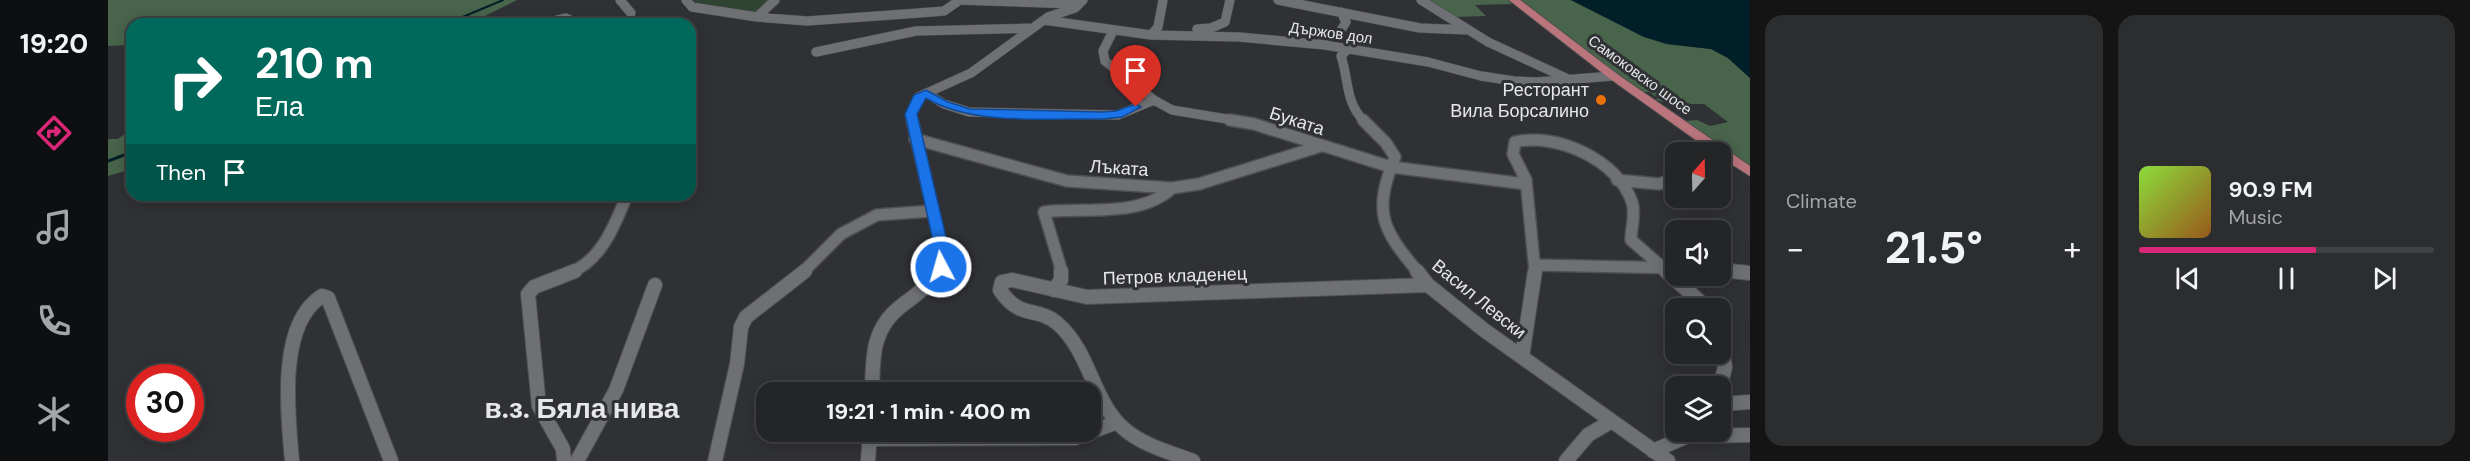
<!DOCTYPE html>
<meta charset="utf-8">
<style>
:root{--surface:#242527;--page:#2c2d2f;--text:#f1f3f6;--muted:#a3a5a7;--line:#414244;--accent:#db2777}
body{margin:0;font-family:"DM Sans",sans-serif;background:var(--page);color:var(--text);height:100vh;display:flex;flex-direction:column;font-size:22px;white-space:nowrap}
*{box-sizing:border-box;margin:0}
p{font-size:20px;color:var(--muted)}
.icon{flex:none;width:33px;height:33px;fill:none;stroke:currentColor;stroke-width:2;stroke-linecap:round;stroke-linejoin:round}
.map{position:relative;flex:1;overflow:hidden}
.panel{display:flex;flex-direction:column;gap:15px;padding:15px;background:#141415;width:720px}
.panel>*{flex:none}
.top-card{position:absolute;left:18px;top:18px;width:570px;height:183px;border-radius:18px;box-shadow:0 3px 15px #0003,0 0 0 2px var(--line);background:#00695c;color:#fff;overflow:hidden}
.needle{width:39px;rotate:20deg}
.tools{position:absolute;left:1557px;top:142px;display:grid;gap:12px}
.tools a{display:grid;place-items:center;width:66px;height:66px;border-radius:12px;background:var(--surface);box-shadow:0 3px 15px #0003,0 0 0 2px var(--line);font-size:30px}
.speed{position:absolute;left:18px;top:364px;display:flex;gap:12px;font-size:30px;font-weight:700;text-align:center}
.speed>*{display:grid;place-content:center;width:78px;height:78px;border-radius:50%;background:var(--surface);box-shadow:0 3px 15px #0003,0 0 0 2px var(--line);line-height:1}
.speed .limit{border:9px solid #d22;background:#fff;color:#111}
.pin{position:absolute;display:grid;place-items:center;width:51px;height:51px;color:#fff;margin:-62px -26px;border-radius:50% 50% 50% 0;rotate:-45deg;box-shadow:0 0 6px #0007}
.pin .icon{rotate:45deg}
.me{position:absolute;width:66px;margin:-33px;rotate:354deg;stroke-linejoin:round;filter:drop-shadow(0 0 4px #0008)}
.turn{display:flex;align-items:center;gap:21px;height:126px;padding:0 30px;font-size:27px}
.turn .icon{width:78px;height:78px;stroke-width:2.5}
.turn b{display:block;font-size:42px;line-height:51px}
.then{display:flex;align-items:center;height:57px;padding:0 30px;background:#0003;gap:12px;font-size:22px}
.big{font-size:45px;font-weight:700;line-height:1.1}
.panel .widget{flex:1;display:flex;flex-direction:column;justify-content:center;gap:9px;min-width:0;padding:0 21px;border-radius:18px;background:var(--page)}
.song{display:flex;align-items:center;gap:18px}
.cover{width:72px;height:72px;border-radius:9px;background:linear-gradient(135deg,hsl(90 70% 55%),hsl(30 70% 35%))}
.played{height:6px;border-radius:3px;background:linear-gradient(90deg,var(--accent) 60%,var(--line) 60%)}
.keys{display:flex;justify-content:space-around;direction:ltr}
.heat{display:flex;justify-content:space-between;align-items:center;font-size:33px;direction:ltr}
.panel .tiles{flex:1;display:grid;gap:15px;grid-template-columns:repeat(2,1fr)}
.trip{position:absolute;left:648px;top:382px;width:345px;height:60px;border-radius:18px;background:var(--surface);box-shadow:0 3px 15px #0003,0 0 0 2px var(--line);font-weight:700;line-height:60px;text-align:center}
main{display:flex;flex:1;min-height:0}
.tab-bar{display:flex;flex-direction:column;width:108px;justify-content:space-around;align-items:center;background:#0e0f10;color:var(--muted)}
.tab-bar .icon{width:42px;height:42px}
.tab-bar .on{color:var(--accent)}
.tab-bar b{font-size:27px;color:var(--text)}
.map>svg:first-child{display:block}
</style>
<main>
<nav class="tab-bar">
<b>19:20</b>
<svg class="icon on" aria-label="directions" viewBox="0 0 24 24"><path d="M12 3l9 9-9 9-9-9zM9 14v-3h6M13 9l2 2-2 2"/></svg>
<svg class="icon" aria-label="music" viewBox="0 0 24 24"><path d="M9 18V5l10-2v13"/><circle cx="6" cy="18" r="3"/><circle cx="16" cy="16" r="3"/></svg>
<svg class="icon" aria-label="phone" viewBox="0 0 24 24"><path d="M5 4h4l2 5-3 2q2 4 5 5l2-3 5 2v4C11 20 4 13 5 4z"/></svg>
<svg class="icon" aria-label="climate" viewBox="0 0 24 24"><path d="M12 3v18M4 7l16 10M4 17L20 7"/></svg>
</nav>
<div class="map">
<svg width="1642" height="461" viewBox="0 0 1642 461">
<rect width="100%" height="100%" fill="#303134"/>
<path fill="#2f4332" d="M586,0H667L649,17L584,7Z"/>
<path fill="#48644b" d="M0,0H409L361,24H24V45L0,46Z
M1322,0H1400L1404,4L1367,5L1378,16L1349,17Z
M1411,0H1463L1536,37L1559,44L1603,49L1620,58L1642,78V166L1576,121L1589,120L1602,126L1620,122L1596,104H1562L1545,99H1551L1541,92H1534Z
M24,128V169L0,176V139H10Z"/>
<path fill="#001f28" d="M1463,0H1642V78L1620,58L1603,49L1559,44L1536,37Z"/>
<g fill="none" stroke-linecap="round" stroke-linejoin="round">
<path stroke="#001f28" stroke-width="2" d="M338,24L395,0"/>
<path stroke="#001f28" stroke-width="3" d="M0,161L24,152"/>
<defs>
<path id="minor-far2" d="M512,0L523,13
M578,0L584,7L649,17
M667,0L649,17L699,21L811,13L836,11L849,2
M849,0L970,4
M1170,0L1312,28L1361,30
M1313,0L1380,42L1458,78
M936,20L1043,35L1131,37L1217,45L1320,62L1373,76L1406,81L1429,82L1505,76
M433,24L458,18L471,24
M1089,29L1103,28L1117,22L1122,0
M1005,31L995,51L997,61L1046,100L1064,110L1131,121
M1043,35L1050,27L1055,0
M1211,44L1232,32L1238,22L1233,12
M1239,50L1233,56C1241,80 1237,102 1256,121
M708,52L808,31L925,28
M818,93L836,104L861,112L1010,115L1046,100
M805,121L803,114L810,97L863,73L940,17L967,8L975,0"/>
<path id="minor-far1" d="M804,120L835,254L829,272
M1122,120L1146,124L1283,167L1418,184
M1255,120L1278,143L1287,157C1265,212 1273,228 1310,272
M807,139L959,181L1064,188L1091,184L1213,146
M1509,180L1551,184L1568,178
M1428,265L1568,268
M1612,270L1637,272
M463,272C494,260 507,224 519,195
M695,272L733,234L769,215L823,211
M954,272L936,212C975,207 1033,218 1064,188
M1427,272L1418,180L1405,154L1407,142C1448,132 1510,160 1524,202C1528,214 1523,228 1523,240L1560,272"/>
<path id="minor" d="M1309,271L1320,285L1376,330L1560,461
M1558,271L1600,309
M1622,271L1642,273
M946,290L953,280V271
M1612,335L1617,367L1612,387
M1414,357L1427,271
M764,393C765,359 763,330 792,307C806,296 820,287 830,271
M1612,404L1642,402
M1585,436L1642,435
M761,439L967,438L1009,422
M1545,451L1589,432
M184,461C180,415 169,324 214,296L220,298L283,461
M456,461L455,449L431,406L420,294L426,287L467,271
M469,461L508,390L547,285
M607,461L629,364L633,327L638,317L697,271
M760,461L762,433
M1085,461C1061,452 1034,445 1015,428C984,400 982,351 949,323C928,306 912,320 892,290L894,282L904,280L979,297L1320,285
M1458,461L1480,435L1502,422"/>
<path id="major" d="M1401,0H1412L1509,74L1642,166V176L1612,157V153H1606L1501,78Z"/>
</defs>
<use href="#minor-far2" stroke="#4e4f51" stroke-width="10"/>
<use href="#minor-far1" stroke="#4e4f51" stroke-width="14"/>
<use href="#minor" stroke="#4e4f51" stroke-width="16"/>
<use href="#major" stroke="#4e4f51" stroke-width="2"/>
<use href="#minor-far2" stroke="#6f7074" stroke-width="9"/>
<use href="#minor-far1" stroke="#6f7074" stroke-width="11"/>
<use href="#minor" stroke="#6f7074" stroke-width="14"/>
<use href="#major" fill="#b9757b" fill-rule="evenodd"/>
</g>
<path fill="#1a73e8" stroke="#114b97" stroke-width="1.5" d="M818,90L840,102L862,109L995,112L1008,111L1028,104L1033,107L1014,117L995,119C941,118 864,126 818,98L809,114L842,254L840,267L833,271L826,267L828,254L797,114L806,95Z"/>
<circle fill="#e8710a" stroke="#303134" stroke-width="2" cx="1493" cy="100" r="6"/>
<g text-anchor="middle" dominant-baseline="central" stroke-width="6" stroke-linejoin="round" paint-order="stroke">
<g font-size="15" fill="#e6e7e9" stroke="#303134">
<text transform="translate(1223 33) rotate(8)">Държов дол</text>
<text transform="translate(1532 75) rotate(36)">Самоковско шосе</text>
</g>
<g font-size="18" fill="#e6e7e9" stroke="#303134" text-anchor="end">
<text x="1481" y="90">Ресторант<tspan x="1481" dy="21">Вила Борсалино</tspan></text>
</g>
<g font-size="18" fill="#e6e7e9" stroke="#303134">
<text transform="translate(1189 121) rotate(18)">Буката</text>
<text transform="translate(1011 168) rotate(4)">Лъката</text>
<text transform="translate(1067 276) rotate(-2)">Петров кладенец</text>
<text transform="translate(1371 299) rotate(39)">Васил Левски</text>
</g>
<g font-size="28" font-weight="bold" fill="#e6e7e9" stroke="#303134">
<text x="474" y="408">в.з. Бяла нива</text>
</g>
</g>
</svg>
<div class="tools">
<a><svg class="needle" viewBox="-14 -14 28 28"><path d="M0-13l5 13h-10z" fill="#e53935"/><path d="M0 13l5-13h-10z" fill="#a3a5a7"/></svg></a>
<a><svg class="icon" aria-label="sound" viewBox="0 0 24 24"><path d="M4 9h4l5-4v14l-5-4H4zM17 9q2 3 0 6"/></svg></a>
<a><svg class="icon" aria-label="search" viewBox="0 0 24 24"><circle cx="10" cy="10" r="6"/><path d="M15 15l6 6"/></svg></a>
<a><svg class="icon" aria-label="layers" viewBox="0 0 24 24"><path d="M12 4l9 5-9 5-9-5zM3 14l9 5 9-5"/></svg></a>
</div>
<div class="speed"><div class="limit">30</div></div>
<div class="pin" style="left:1028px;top:107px;background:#d93025"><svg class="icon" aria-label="arrive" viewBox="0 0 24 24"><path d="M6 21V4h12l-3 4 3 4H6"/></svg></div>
<svg class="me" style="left:833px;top:267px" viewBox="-20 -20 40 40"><circle r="17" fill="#1a73e8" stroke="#fff" stroke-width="3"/><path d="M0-11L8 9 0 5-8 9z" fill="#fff"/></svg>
<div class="trip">19:21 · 1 min · 400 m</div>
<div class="top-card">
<div class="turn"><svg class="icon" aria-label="right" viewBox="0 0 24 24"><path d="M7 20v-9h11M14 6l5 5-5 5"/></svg><div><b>210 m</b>Ела</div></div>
<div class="then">Then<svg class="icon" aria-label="arrive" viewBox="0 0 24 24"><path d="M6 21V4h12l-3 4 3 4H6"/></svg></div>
</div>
</div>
<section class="panel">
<div class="tiles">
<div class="widget"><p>Climate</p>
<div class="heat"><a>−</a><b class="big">21.5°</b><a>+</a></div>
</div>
<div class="widget">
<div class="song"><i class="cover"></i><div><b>90.9 FM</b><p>Music</p></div></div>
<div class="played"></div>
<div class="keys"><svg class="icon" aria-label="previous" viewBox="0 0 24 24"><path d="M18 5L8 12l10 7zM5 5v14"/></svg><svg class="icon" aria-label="pause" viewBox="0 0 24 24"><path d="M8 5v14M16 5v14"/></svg><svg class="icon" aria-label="next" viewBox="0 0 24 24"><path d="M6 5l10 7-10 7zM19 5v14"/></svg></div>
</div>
</div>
</section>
</main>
